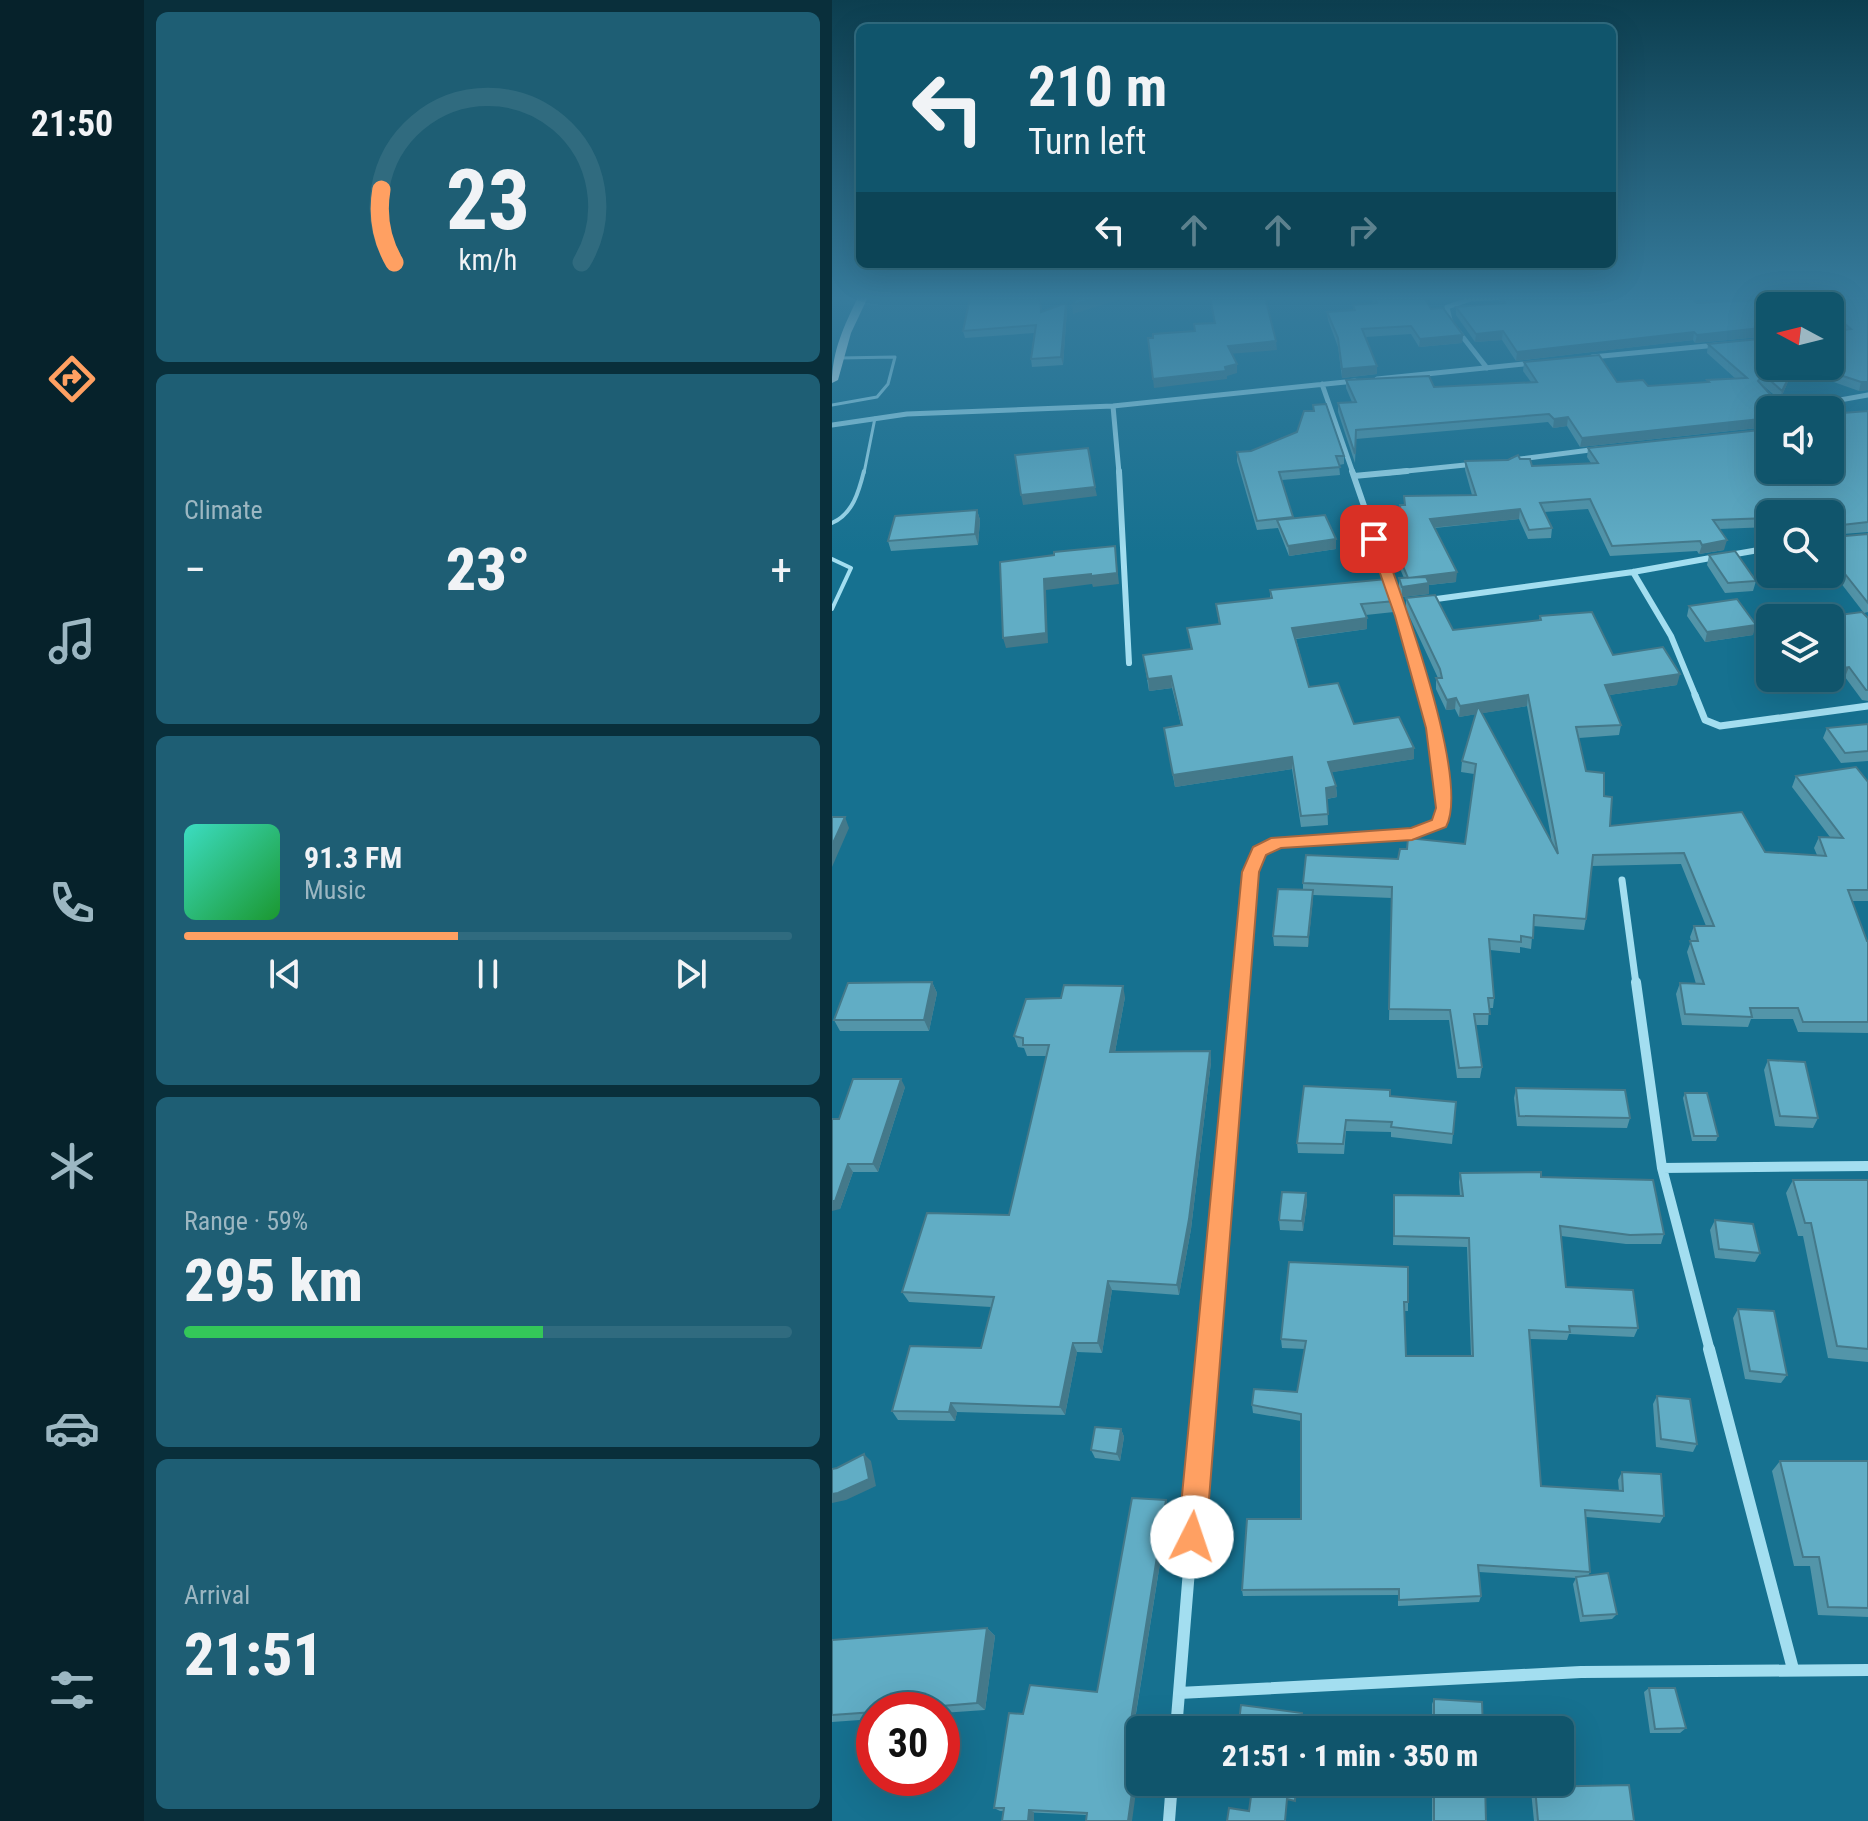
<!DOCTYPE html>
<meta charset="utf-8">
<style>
:root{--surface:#10556c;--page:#1e5e74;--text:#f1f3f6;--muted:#9cb7c2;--line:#306b7f;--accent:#ffa062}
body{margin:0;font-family:"Roboto Condensed",sans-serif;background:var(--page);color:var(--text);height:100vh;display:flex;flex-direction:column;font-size:30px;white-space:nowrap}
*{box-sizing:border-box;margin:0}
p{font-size:26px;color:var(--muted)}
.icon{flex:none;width:44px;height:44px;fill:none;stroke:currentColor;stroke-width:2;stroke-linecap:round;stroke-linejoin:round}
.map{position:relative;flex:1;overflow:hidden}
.side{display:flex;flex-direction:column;gap:12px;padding:12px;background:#092f3b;width:688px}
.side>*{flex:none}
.top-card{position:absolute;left:24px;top:24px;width:760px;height:244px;border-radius:12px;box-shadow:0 8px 32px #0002,0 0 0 2px var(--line);background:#10556c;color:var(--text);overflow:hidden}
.needle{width:52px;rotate:277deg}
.controls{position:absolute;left:924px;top:292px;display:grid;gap:16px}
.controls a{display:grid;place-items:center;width:88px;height:88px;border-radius:12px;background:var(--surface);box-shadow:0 8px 32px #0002,0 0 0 2px var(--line);font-size:40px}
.speed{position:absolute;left:24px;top:1692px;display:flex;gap:16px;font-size:40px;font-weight:700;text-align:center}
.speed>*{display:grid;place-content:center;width:104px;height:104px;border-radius:50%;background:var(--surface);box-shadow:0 8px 32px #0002,0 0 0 2px var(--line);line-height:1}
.speed .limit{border:12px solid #d22;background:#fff;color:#111}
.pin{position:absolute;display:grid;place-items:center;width:68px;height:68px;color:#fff;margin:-34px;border-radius:16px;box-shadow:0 4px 12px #0006}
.me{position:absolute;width:88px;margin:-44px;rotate:4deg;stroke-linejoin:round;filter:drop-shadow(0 0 6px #0008)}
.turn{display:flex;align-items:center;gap:28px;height:168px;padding:0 40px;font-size:36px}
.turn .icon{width:104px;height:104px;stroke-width:2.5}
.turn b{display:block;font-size:56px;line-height:68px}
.lanes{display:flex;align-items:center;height:76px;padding:0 40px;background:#0003;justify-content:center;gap:40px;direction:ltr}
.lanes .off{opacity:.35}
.big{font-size:60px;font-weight:800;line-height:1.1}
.side .widget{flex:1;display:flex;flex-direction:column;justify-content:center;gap:12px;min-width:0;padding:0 28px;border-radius:12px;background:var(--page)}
.side .dial{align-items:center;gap:0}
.dial svg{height:208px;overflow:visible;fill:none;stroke:var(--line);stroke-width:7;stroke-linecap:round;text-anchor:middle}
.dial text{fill:var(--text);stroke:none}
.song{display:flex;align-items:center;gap:24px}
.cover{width:96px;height:96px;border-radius:12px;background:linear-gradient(135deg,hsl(170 70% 55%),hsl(130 70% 35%))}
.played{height:8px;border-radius:4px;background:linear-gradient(90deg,var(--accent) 45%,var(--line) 45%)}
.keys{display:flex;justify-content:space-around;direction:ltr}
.heat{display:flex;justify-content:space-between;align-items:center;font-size:44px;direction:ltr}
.charge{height:12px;border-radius:6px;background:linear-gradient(90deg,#34c759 59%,var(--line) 0)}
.trip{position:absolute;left:294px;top:1716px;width:448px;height:80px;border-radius:12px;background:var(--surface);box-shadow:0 8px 32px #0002,0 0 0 2px var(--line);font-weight:800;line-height:80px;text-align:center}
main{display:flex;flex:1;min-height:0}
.dock{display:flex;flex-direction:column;width:144px;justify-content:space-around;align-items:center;background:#06222b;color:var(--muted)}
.dock .icon{width:56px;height:56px}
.dock .selected{color:var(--accent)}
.dock b{font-size:36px;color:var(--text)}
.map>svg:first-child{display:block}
</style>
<main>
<nav class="dock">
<b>21:50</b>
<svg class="icon selected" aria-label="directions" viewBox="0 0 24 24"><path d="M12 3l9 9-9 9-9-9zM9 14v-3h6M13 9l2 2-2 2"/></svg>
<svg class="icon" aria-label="music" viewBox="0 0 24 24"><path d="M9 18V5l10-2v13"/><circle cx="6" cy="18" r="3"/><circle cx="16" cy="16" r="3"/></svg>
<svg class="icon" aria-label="phone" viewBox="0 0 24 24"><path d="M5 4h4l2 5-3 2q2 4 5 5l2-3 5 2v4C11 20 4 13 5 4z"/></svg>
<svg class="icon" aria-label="climate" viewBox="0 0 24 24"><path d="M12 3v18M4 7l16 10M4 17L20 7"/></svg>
<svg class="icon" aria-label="car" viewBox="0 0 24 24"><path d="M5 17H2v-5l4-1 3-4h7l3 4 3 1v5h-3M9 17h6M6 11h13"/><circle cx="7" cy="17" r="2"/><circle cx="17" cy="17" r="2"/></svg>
<svg class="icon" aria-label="filters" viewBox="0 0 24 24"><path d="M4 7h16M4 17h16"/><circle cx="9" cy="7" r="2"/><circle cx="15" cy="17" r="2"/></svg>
</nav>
<section class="side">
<div class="widget dial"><svg viewBox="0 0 100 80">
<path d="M14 69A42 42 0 1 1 86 69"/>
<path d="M14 69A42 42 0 0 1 9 41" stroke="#ffa062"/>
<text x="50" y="56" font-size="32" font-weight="700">23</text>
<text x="50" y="72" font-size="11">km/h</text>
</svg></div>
<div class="widget"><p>Climate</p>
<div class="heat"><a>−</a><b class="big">23°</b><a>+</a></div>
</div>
<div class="widget">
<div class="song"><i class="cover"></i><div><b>91.3 FM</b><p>Music</p></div></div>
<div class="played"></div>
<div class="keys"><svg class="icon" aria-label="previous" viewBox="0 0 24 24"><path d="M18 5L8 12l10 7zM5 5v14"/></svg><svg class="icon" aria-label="pause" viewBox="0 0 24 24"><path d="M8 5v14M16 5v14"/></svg><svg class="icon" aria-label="next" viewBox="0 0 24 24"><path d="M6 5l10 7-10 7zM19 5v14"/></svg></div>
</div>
<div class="widget"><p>Range · 59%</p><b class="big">295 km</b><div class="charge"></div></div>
<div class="widget"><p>Arrival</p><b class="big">21:51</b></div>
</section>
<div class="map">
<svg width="1036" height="1821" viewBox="0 0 1036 1821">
<rect width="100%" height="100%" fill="#167190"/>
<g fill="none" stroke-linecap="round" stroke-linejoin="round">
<path stroke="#a3def0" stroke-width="3" d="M0,405L45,397L56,384L63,357L7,358
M32,473L43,418"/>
<path stroke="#a3def0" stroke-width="4" d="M0,523C21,514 27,491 32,471
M0,559L19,568L0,609"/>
<path stroke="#a3def0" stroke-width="5" d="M642,299L673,297
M618,320L615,307L645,297
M626,331L655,368
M760,357L885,345
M545,379L702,363
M490,384L521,473
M281,406L287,473
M952,410L1036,395
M0,425L75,414L281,406L523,381
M680,460L766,449
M555,473L643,464"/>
<path stroke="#a3def0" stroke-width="6" d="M287,471L297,663
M520,471L570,616L593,697
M522,476L575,471
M898,555L938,548
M801,572L839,636L864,697
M597,600L801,572L884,557"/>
<path stroke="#a3def0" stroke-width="7" d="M863,695L873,720L888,726L1036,706
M790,880L804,984
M410,984L418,872L427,852L445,842L580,834L608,823C617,787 603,730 593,695"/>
<path stroke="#a3def0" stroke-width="10" d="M804,982L830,1168L878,1351
M830,1168L1036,1166
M375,1351L410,982"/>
<path stroke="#a3def0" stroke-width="12" d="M877,1349L961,1669
M347,1693L749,1672L1036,1670
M344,1730L375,1349
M337,1821L340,1782"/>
<path fill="#ecf9ff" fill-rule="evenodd" d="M26,297H36L19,333L6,380L0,383C0,351 12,326 26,297Z"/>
</g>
<path fill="#5395a9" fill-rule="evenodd" d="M538,297H592L599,309L631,335L630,343L587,347L579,334L534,337L545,366V374L510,378L506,347L496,320L495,312L521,310V305L541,303Z
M667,297H857L865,303L938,314V336L863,343L861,340L684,361L670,340L643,342L624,315V307L667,304Z
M972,297H1036V390L1027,391L982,375L958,377L948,400L928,383L935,427L748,447L735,426L721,428L716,422L524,439L523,463L506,412V403L520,402L514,388V380L602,387L699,382L691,371L692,362L785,382L816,386L875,383V380L904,379L875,353L876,344L938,366L1009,331L998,321V306H982Z
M235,310L231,365L200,367L199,359L202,333L133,338L131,331L210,311Z
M1036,411V532L999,535L1002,537L1036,534V612L1032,613L998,569V514H938V527L887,529L892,550L867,554L865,551L778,556L756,509L712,512L720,528L719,538L696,539L687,519L603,528L624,582L597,585V594L570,597L567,589V578H572L554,537V527L568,525V505H572V496L640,495L633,470V461L688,459L700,466L759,463L755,457L756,448L938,429Z
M405,452L512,456V464L507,465L508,475L450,480L461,518L504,539V549L457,556L446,528L425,530L405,461Z
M145,510L148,520L146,545L59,551L56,541Z
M877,555L924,581L921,591L893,593L875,565Z
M438,590L563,601L562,612L534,615L535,629L464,639L477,687L522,724L582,759L500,772L504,786L505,797L495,799L496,825L469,827L460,769L343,787L332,728L349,725L340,688L317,691L311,655L359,649L355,628L387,624L384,604L438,598Z
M574,598L621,630L707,620L708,616L781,655L845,685L777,695L789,725L787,735L747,738L754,771L772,796L778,826L933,852L985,855L982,848L987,837H998L960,787L964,776L1036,782V901H1020L1035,941H1036V1033L966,1032L961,1019H919L916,1027L850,1025L844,994L848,983L864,984L855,952L859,941L858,937L862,926H874L849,864L760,866L754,919L752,930L701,926L699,949L688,947V953L658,950L662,998L661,1008H657L656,1025H644L650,1067L648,1078H625L617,1020H557L560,898L481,895L476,947L442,946L441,936L471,890V883L566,859L575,849L633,844L642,774L629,772L630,761L644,714L627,717L623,709L614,710L604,689V678H606L574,609ZM695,706L720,843L650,713Z
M857,606L921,635L873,642L855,616Z
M1036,618V701L1030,700L1013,677L986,681L984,678H998Z
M1036,724V761L1009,763L991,738L995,728Z
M100,982L105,993L97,1031H8L2,1020Z
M293,997L283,1052L378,1051L379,1062L359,1229L347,1295L280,1290L270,1353L245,1352L233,1415L125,1412L123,1421L66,1420L60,1411L149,1348L159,1307L77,1302L70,1292L177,1215L215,1056H195L192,1048L186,1047L182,1036Z
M936,1060L986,1118L981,1128L943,1126L932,1070Z
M73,1087L46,1172H21L8,1209L7,1119Z
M684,1088L798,1118L795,1128L685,1126L682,1098Z
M853,1093L886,1136L884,1141H860L851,1098Z
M558,1096L624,1102L620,1144L559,1137V1132L514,1131L512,1154L466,1153L465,1143Z
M628,1173L709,1177L832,1234L829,1244H794L729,1236L734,1287L806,1328L802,1337L737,1334L735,1340L698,1339L709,1486L787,1491L786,1480L790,1472L832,1516L828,1523L754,1517L758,1572L756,1576L785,1614L780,1619L748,1622L741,1584L744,1578L647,1572L649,1596L647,1602L566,1606V1595L411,1596L410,1590L469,1519V1421L421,1413L420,1405L465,1392L473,1349L450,1348L449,1339L457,1262L576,1302V1311H572L574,1356H639L635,1247L561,1245L562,1204L628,1196L627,1182Z
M961,1180H1036V1362L996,1358L971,1236H966L954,1193Z
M474,1193L475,1203L471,1231L448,1230L447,1220Z
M883,1220L928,1253L923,1262L883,1258L878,1230Z
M906,1309L955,1375L949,1383L913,1379L901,1318Z
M825,1396L865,1444L861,1452L824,1447L821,1404Z
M289,1429L292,1437L288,1461L263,1458L259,1450Z
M948,1461H1036V1617L986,1615L978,1566H962L940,1471Z
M334,1500L337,1507L303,1720L310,1721L313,1725L254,1815L168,1811L162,1808L191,1714L265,1692Z
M155,1628L163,1636L153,1710L110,1713V1710H42V1719L0,1722V1640Z
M817,1688L854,1728L848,1733H818L812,1692Z
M602,1699L651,1730H600V1704Z
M600,1782H653L654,1821H600Z
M703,1787L802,1821H702L699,1791Z"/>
<path fill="#44798a" d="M268,297H285L282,301L241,314L240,305Z
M234,303L235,310L231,365L229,357Z
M938,327L937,336L863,343L865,335Z
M671,331L670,340L643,342L644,334Z
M862,332L861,340L684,361L685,352Z
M631,335L630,343L587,347L588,339Z
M444,341L445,350L396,354V346Z
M405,364V373L395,376V379L322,388L321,379L393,367Z
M545,366V374L510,378V369Z
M984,367L982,375L958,377L948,400L950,391L961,369Z
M1029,382H1036V390L1027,391Z
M736,417L735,426L721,428L722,419Z
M938,417V421L935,427L748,447L750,438Z
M263,487L265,496L191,505L189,495Z
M688,509L687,519L598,528V519Z
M145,510L148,520L146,545L143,534Z
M504,539V549L457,556L456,546Z
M895,540L892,550L867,554L870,545Z
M283,546L287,584L261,587L260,584L214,590L216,643L174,648L171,638L212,579Z
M625,572L624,582L597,585V594L570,597V587L576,578Z
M535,618V629L461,639L460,628Z
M924,625L921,635L873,642L875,632Z
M1017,667L1013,677L986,681L987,678H998V670Z
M848,674L845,685L771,696L773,685Z
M339,676L340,688L317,691L316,679Z
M696,695L695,706L627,717L628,706Z
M624,698L623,709L614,710L615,700Z
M582,748V759L496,773V762Z
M460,757V769L343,787L341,775Z
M504,786L505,797L494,799V788Z
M13,817L17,828L0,867V845Z
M481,890V901L476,947V937Z
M100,982L105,993L97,1031L92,1020Z
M291,986L293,997L281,1063L278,1052Z
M378,1051L379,1062L359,1229L347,1295L345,1285Z
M69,1079L73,1087L46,1172L41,1164Z
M16,1164L21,1172L8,1209L0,1211V1201Z
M474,1193L475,1203L471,1231L470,1221Z
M276,1281L280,1290L270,1353L266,1343Z
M241,1343L245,1352L233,1415L228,1407Z
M119,1403L125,1412L123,1421L117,1412Z
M289,1429L292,1437L288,1461L285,1454Z
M32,1454L39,1461L44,1486L14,1500L0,1503V1494Z
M334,1500L337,1507L302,1725L299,1720Z
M155,1628L163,1636L153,1710L145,1703Z
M310,1721L313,1725V1730H309Z
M308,1734V1763L300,1821H296Z
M197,1810L202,1812V1821H196Z"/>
<path fill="#61adc5" stroke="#44798a" stroke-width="2" d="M165,297H208L209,312L234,303L229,357L199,359L204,325L131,331L138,298Z
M246,297H268L240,305Z
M378,297H433L444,341L396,346L405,364L393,367L394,371L321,379L316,338H321V334L363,331L362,324L383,323Z
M542,297H592L599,309L611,308L631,335L588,339L579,326L530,329L545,366L510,369L506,338L495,312L523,310L521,305L545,303Z
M669,297H857L865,303L924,300L938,314V327L865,335L862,332L685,352L671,331L644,334L624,307L673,303Z
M983,297H1036V382H1029L984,367L961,369L950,391L931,374L926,381L945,402L941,410H938V418L750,438L736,417L722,419L717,414L524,430L523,454L506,403L524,402L514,380L597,376L602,387L705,382L692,362L767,355L785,382L811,380L816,386L877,382L875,380L915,378L876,344L938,338V366H998V332L1019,329L998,311V306H993Z
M494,404L512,456H504L508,467L447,472L461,517L425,521L405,452L419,451L465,432L472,411H482L481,405Z
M1036,411V522L1001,526L998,528V514H938V518L881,520L895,540L870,545L868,541L780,546L758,499L708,503L720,528L697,530L688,509L598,519L625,572L576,578L554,527L570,525L568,505H573L572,496L644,495L633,461L676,460L686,455L688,459H698L700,466L766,463L756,448L938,429V470H998V414Z
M256,448L263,487L189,495L183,455Z
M145,510L143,534L56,541L63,516Z
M493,515L504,539L456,546L445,520Z
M998,534L1002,537L1036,534V603L998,555Z
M283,546L285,573L259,576V574L212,579L214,633L171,638L168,562L222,555V552Z
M903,551L924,581L896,583L877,555Z
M594,577L597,583L570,587L567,578Z
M555,579L563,601L529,604L535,618L460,628L477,687L506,683L522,724L567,717L582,748L496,762L504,786L494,788L496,814L469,816L460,757L341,775L332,728L350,725L339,676L316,679L311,655L360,649L355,628L388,624L384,604L440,598L438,590Z
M603,595L621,630L709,620L708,616L760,612L781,655L831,647L848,674L773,685L789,725L744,727L754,771L772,773V796L780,797L778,826L910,812L933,852L994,856L987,837L1011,838L964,776L1024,767L1036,782V890H1016L1035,941H1036V1022H971L966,1008H918L920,1017L853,1014L848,983L872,984L858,941H866L862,926H882L852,853L761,855L754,919L702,915L701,938L689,936V942L657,939L662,998H656L658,1014H642L650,1067L627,1068L618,1010L557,1009L560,887L471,883L474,855L566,859L568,849H575L576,838L633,844L644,764L630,761L646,706L726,854L696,695L628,706L624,698L615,700L604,678H610L608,669L574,598Z
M905,599L924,625L875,632L857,606Z
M1030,612L1036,618V690H1034L1017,667L998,670V618H983Z
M1036,724V751L1013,753L995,728Z
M0,817H13L0,845Z
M446,889L481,890L476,937L441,936Z
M100,982L92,1020H2L16,983Z
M232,985L291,986L278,1052L378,1051L357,1219L345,1285L276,1281L266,1343H241L228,1407L119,1403L117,1412L60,1411L78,1346L149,1348L162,1297L70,1292L95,1213L177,1215L217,1045H191V1038L182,1036L194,999L229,998Z
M936,1060L973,1062L986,1118L948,1116Z
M21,1079H69L41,1164H16L3,1201H0V1119H7Z
M472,1086L558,1090V1096L624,1102L621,1134L559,1127L560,1122L514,1120L511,1144L465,1143Z
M684,1088L793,1090L798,1118L687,1116Z
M853,1093H875L886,1136H862Z
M709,1172V1177L821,1180L832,1234L798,1235L728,1226L734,1287L801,1290L806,1328L737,1326L738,1332L697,1330L709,1486L791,1491L790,1472L829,1474L832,1516L753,1510L758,1572L646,1565L649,1596L567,1600V1589L410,1590L415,1519H469V1414L420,1405L422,1389L465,1392L474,1341L449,1339L457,1262L576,1267V1302H572L574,1356H641L637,1238L562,1236V1195L631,1196L628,1173Z
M961,1180H1036V1349L1005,1346L979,1223H973Z
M450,1192L474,1193L470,1221L447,1220Z
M883,1220L921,1224L928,1253L887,1249Z
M906,1309L942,1311L955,1375L918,1371Z
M825,1396L858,1399L865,1444L829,1439Z
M263,1427L289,1429L285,1454L259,1450Z
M32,1454L37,1479L6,1493L0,1494V1469L5,1468Z
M948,1461H1036V1608L996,1607L987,1557H971Z
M300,1498L334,1500L299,1720L310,1721L296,1821H254L255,1813L197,1810L196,1821H170L172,1808H162L177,1713L191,1714L198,1685L265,1692Z
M776,1573L785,1614L751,1616L744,1577Z
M155,1628L145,1703L61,1710H42V1712L0,1715V1640Z
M817,1688H843L854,1728L823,1729Z
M602,1699L650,1702L651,1730H602Z
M409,1705L470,1713L469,1730H406Z
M421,1782H464L463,1801L455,1799L453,1821H395L397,1808L417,1811Z
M602,1782H653L654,1821H602Z
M797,1785L802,1821H706L703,1787Z"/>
<linearGradient id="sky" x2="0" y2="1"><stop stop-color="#0c3e4f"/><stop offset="0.54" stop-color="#367b9c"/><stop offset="1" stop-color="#367b9c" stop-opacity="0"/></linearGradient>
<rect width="1036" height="552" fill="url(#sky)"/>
<path fill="#ffa062" stroke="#a66840" stroke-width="2" d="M542,535L549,539C569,593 639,780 614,827L580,840L449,848L434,855L427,872L374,1537L370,1546L360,1551L350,1546L346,1537L410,872L421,847L439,838L579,828L600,820L604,808L594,728L563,616L536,539Z"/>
</svg>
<div class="controls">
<a><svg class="needle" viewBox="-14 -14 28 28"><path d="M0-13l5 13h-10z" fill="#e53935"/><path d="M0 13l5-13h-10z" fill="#9cb7c2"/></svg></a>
<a><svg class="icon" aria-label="sound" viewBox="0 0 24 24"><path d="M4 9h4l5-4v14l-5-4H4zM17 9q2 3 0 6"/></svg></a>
<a><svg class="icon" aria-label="search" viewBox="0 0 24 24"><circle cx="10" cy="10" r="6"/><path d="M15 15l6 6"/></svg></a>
<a><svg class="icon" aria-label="layers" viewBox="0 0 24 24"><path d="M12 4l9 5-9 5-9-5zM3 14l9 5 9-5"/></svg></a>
</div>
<div class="speed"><div class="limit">30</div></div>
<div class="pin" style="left:542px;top:539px;background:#d93025"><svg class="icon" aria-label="arrive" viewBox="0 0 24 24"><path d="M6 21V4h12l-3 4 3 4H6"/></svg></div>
<svg class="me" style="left:360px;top:1537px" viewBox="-20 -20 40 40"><circle r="19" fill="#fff"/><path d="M0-13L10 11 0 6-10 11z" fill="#ffa062"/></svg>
<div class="trip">21:51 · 1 min · 350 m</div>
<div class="top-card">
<div class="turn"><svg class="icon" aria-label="left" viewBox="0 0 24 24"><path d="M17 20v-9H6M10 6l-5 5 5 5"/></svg><div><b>210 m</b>Turn left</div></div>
<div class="lanes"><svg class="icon" aria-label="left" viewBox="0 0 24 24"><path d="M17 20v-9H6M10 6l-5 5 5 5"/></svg><svg class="icon off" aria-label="ahead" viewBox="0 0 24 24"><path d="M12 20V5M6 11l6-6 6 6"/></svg><svg class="icon off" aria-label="ahead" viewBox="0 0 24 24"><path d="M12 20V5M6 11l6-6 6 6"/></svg><svg class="icon off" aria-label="right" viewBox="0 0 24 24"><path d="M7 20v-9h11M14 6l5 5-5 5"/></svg></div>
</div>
</div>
</main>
